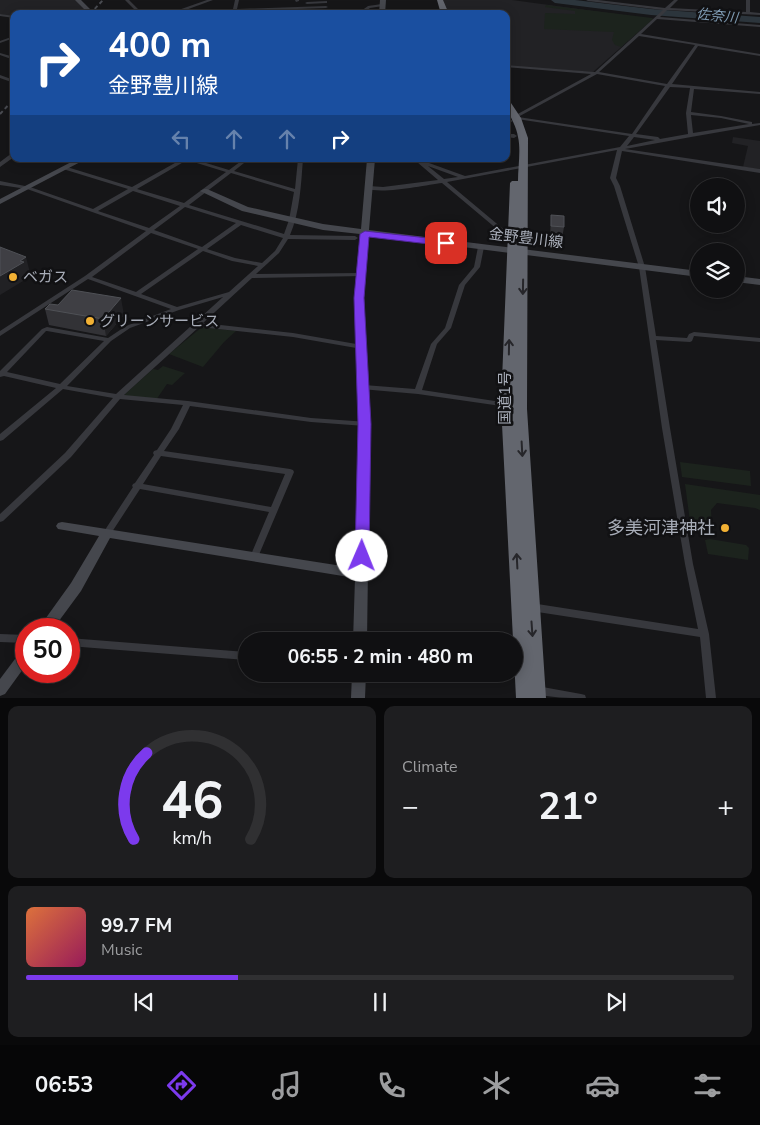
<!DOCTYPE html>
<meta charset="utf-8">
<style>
:root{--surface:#101012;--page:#1e1e20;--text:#f1f3f6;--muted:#9c9d9f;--line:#303032;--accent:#7c3aed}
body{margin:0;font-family:"Nunito Sans","Noto Sans JP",sans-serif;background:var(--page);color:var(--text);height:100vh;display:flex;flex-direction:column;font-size:19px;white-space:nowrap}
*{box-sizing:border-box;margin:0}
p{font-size:16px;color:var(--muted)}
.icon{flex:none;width:28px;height:28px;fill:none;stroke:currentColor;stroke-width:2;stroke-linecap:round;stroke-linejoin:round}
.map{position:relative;height:698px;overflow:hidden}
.drawer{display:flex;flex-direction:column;gap:8px;padding:8px;background:#09090a;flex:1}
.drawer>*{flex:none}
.guide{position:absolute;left:10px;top:10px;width:500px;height:152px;border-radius:10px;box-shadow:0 2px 12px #0003,0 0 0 1px var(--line);background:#1a4fa0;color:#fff;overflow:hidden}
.fabs{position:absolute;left:690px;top:178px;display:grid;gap:10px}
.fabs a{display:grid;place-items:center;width:55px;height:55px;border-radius:50%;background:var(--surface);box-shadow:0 2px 12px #0003,0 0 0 1px var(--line);font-size:25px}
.speed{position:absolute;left:15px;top:618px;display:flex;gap:10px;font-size:25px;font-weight:700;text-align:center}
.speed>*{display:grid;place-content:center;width:65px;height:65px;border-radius:50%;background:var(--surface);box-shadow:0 2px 12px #0003,0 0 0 1px var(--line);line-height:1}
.speed .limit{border:8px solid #d22;background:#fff;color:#111}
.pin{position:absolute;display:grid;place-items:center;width:42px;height:42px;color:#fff;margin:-21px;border-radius:10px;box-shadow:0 2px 8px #0006}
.me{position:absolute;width:55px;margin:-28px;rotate:1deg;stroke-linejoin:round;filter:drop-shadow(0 0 4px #0008)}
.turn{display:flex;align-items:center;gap:18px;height:105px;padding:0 15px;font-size:22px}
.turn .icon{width:65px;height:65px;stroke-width:2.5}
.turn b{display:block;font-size:35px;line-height:42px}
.lanes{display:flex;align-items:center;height:48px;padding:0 15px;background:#0003;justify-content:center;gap:25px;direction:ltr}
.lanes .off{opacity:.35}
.big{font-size:38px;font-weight:700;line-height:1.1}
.drawer .card{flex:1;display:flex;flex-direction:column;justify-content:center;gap:8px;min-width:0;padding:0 18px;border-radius:10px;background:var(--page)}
.drawer .dial{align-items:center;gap:0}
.dial svg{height:130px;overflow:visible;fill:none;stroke:var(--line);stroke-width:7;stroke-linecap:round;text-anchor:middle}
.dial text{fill:var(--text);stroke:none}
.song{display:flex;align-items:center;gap:15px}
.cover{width:60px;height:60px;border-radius:8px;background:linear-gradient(135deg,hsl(20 70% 55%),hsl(330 70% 35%))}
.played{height:5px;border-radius:2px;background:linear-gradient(90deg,var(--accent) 30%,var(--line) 30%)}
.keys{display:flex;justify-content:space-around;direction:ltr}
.heat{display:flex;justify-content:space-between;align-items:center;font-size:28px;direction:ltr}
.drawer .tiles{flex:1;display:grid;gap:8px;grid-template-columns:1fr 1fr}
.card:last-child{grid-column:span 2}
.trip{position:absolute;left:238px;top:632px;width:285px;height:50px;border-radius:25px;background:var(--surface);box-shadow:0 2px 12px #0003,0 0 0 1px var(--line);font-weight:700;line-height:50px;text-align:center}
.tab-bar{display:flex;height:80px;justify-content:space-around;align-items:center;background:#060607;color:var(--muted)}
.tab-bar .icon{width:35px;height:35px}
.tab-bar .current{color:var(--accent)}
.tab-bar b{font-size:22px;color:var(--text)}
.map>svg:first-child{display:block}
</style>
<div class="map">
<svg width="760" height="698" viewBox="0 0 760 698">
<rect width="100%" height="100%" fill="#161618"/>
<path fill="#222225" d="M0,0H76L88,13L14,14V17L0,14Z
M442,0H512L653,19L593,72L506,66V14H447Z
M733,137L760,141V169L743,167L748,146L732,143Z"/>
<path fill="#1c231d" d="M546,5L652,18L653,19L621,47L615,45L612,40L614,32L544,29L545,13L575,14V11L545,7Z
M202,327L236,331L224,342L203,367L169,354Z
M163,366L185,373L172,385L167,384L156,400L125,396V394L153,369L158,370Z
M680,462L750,471L751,486L682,477Z
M685,484L760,495V510L755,508L717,503L711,510L712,531L691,529Z
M710,539L746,545L749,548L748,560L708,554L705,540Z"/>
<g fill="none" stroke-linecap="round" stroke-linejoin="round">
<path fill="#2c353c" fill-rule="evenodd" d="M551,0H575L651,9L760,17V23L651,15L555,3Z"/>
<path fill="#37383d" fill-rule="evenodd" d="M125,0H129L143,14H139Z
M207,0H213L183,11L233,9L235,0H239L237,9L326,6L328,7L326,8L236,11L235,14H233L232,11L167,14Z
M295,0H299V1L296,2Z
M586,0H598L665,8L674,0H678L670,8L746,12V0H750V12L760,13V15L667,10L660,17L760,25V27L657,19L641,34L760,54V56L698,46L672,84L760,92V94L694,89L691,112L721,116L752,122V124L760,123V125L691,137L625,149L760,169V173L622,151L616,178L620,186L645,267L656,336L687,338L689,334L694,332L760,338V342L694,336L692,341L690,342L656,340L670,428L693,564L709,634L716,698H706L700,637L531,611L528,610L526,607L528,604L531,603L698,629L685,564L662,428L639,267L614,186L610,178L617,150L447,182L514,238L515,239L512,241L510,240L442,183C425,185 380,195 366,188L369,186L383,187L438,180L417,162L412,160V159H418L465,176L620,147L629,136L517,119H515L514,116L591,74L506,67V65L595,72L663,10L588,1ZM639,36L695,45L667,84L599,72ZM597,74L665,86L632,134L518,117ZM670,87L690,88L686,113L688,134L660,139L658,137L636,134ZM691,115L721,118L749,124L693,133ZM634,137L655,140L627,146ZM428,166L458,177L444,179Z
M327,1V3H326L307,4L305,3L307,2Z
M382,4H383V6L370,8L362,14H357L368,6Z
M382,12L392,14H381V12Z
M0,14L14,16V18L0,16Z
M14,36V38L0,43V41Z
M0,53L14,57V60L0,55Z
M0,75L14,80V83L0,78Z
M506,120H511L513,121L511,122H506Z
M506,134H514L517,136L514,138L506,137Z
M12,153H14V157L0,167V162Z
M182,159H193L229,170L244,159H249L234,171L295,189L298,159H303C301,184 300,212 290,235L355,236L358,238L355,240L288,239L279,253L256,274L361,273L364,275L363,276L252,278L203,323L293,333L362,345L365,347L364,348L362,349L293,337L199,327L124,395L188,401L311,418L368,422L369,424L365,426L311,422L190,406L179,429L164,451L290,469L293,470L294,472L258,557L257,559L254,560L251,559L250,557L269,512L140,489L110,535L107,536L104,535L103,533L133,487L132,486L133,484L135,483L154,455L153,453L154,451L157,450L171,429L183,405L120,399L71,457L3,521L0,522V514L65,453L113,398L63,389L3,440L0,441V434L56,388L4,376L0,377V371L42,329L47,327L108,338L126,326L171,309L88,279L0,336V331L85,276L146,231L27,189L0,185V181L30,187L93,209L128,189L63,169V167H67L132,187ZM187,160L226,172L184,203L137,189ZM231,173L294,192L289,220L284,234L189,205ZM133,191L180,206L149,228L98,211ZM185,207L236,223L202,247L154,230ZM241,225L283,238L275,251L262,263L235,258L207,249ZM151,233L198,249L136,292L92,277ZM203,251L232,261L258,266L229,292L177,307L141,294ZM223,297L116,394L67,386L111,341L130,328L179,310ZM46,331H47L104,341L60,384L7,372ZM161,456L285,474L271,507L143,484Z
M481,245L484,247L480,267L465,285L451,328L437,344L422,390L508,403H511L512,405L511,407H508L418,394L361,389L360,387L361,385H364L415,389L431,344L445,328L459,285L474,267L478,247Z
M0,634L26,635V643L0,642Z
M69,638L246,652V660L69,646Z
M537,686L581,694L585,695L586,698C568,698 550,698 534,693L532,690L534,687Z"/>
<path fill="#45474d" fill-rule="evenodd" d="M75,0H81L95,14H89Z
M380,0H386L385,14H379Z
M77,159H86L0,204V199Z
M367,159H375L369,230L699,271V277L369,235L364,298L370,424L367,641H353L355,578L110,538L81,591L53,629H38L71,583L99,536L58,529L56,526L58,523L62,522L355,568L360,424L354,298L360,234L323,230L242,211L200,191L204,189H207L248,207L323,224L361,229Z
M736,276L760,279V285L736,282Z
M26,649V665L5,694L0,696V679L21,651Z
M352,674H366L365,698H351Z"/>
<path fill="#63666e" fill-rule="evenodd" d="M437,0H443L449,14H441Z
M506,99L509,100L521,118L528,138L527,409L546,698H516L501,405L510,183L512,181H518C518,167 521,150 518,137C516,123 506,113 506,99Z"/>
<path stroke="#4a4c52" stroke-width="2" stroke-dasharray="4 3" stroke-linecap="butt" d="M90,14L103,0
M0,114L14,99"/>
</g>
<path fill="#323236" d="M551,215L564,227L562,238H550Z
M45,309L124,315L106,336L49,325Z"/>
<path fill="#212124" d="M26,257L30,273L27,275L28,278L0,295V276L20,261Z
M121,298L124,315L106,336L103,319Z"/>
<path fill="#3f3f44" stroke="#4f5156" d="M551,215L564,216V227L551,226Z
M0,247L26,257L20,261L24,262L0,276Z
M72,290L121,298L103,319L45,309L50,304L58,305Z"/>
<defs><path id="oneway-shaft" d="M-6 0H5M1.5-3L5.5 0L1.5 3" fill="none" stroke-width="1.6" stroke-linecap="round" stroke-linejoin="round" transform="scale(1.25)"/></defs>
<g stroke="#26262a">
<use href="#oneway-shaft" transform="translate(523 287) rotate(91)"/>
<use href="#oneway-shaft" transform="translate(509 347) rotate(-89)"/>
<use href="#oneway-shaft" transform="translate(522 449) rotate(87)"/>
<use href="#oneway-shaft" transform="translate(517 561) rotate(-93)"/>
<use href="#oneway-shaft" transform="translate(532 629) rotate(86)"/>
</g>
<path fill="#7c3aed" stroke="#51269a" d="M365,231L446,240L451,243L446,246L369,237L364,298L371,424L369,556L367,559L362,561L357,559L355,556L358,424L354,298L360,234Z"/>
<g fill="#f2b134" stroke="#111113" stroke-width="2">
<circle cx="13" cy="277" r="5"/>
<circle cx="90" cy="321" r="5"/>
<circle cx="725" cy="528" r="5"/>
</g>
<g text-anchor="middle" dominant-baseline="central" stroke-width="5" stroke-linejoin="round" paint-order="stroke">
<g font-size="14" font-style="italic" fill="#7f9bb3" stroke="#111113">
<text transform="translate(717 16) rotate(6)">佐奈川</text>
</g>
<g font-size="15" fill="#a8adb8" stroke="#111113">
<text transform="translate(526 238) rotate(7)">金野豊川線</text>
<text transform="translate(505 398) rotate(-90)">国道1号</text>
</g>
<g font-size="15" fill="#a8adb8" stroke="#111113" text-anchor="start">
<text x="23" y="277">ベガス</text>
<text x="100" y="321">グリーンサービス</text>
</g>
<g font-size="18" fill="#a8adb8" stroke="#111113" text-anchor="end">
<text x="715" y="528">多美河津神社</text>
</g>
</g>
</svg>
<div class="fabs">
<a><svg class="icon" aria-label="sound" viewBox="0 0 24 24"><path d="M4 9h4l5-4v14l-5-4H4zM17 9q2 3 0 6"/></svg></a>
<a><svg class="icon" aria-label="layers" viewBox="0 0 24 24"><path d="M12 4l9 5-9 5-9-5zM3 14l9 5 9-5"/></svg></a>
</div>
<div class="speed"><div class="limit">50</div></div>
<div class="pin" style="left:446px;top:243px;background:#d93025"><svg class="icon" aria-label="arrive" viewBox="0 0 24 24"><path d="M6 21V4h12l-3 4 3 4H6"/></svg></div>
<svg class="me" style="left:362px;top:556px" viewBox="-20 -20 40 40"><circle r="19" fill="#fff"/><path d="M0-13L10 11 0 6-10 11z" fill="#7c3aed"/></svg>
<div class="trip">06:55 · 2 min · 480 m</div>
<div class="guide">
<div class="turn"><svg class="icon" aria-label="right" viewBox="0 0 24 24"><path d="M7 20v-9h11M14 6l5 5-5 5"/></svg><div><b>400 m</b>金野豊川線</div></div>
<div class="lanes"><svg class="icon off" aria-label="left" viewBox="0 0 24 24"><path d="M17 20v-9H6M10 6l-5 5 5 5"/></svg><svg class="icon off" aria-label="ahead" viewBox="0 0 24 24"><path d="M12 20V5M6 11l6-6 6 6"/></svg><svg class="icon off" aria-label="ahead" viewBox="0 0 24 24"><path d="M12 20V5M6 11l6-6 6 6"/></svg><svg class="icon" aria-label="right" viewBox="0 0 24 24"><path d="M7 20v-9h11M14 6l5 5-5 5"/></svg></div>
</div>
</div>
<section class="drawer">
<div class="tiles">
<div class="card dial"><svg viewBox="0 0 100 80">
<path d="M14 69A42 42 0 1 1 86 69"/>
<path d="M14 69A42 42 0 0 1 22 16" stroke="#7c3aed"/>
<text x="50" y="56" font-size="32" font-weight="700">46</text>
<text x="50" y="72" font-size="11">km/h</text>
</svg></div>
<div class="card"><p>Climate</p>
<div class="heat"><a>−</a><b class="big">21°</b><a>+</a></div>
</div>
<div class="card">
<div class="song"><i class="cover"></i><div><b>99.7 FM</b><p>Music</p></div></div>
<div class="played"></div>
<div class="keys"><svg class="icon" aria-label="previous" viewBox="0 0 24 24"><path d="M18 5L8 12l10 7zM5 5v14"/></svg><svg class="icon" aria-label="pause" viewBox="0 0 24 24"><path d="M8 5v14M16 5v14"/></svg><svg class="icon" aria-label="next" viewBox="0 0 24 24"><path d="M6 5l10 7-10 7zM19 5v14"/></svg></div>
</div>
</div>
</section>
<nav class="tab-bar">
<b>06:53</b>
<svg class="icon current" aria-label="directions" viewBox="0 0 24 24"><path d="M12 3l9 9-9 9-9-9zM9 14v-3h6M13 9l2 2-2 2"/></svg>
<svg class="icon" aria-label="music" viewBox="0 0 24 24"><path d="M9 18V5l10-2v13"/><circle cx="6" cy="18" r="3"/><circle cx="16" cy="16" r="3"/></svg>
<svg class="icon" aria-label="phone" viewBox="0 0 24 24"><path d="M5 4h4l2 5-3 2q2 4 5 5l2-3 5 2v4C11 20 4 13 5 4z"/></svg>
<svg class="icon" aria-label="climate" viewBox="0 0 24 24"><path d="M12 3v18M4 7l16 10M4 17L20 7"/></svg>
<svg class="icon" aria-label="car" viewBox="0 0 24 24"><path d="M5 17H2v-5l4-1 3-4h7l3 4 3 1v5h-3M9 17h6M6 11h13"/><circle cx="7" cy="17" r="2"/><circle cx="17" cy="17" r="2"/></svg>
<svg class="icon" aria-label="filters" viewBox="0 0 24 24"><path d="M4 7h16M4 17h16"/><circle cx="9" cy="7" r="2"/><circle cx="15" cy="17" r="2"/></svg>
</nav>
